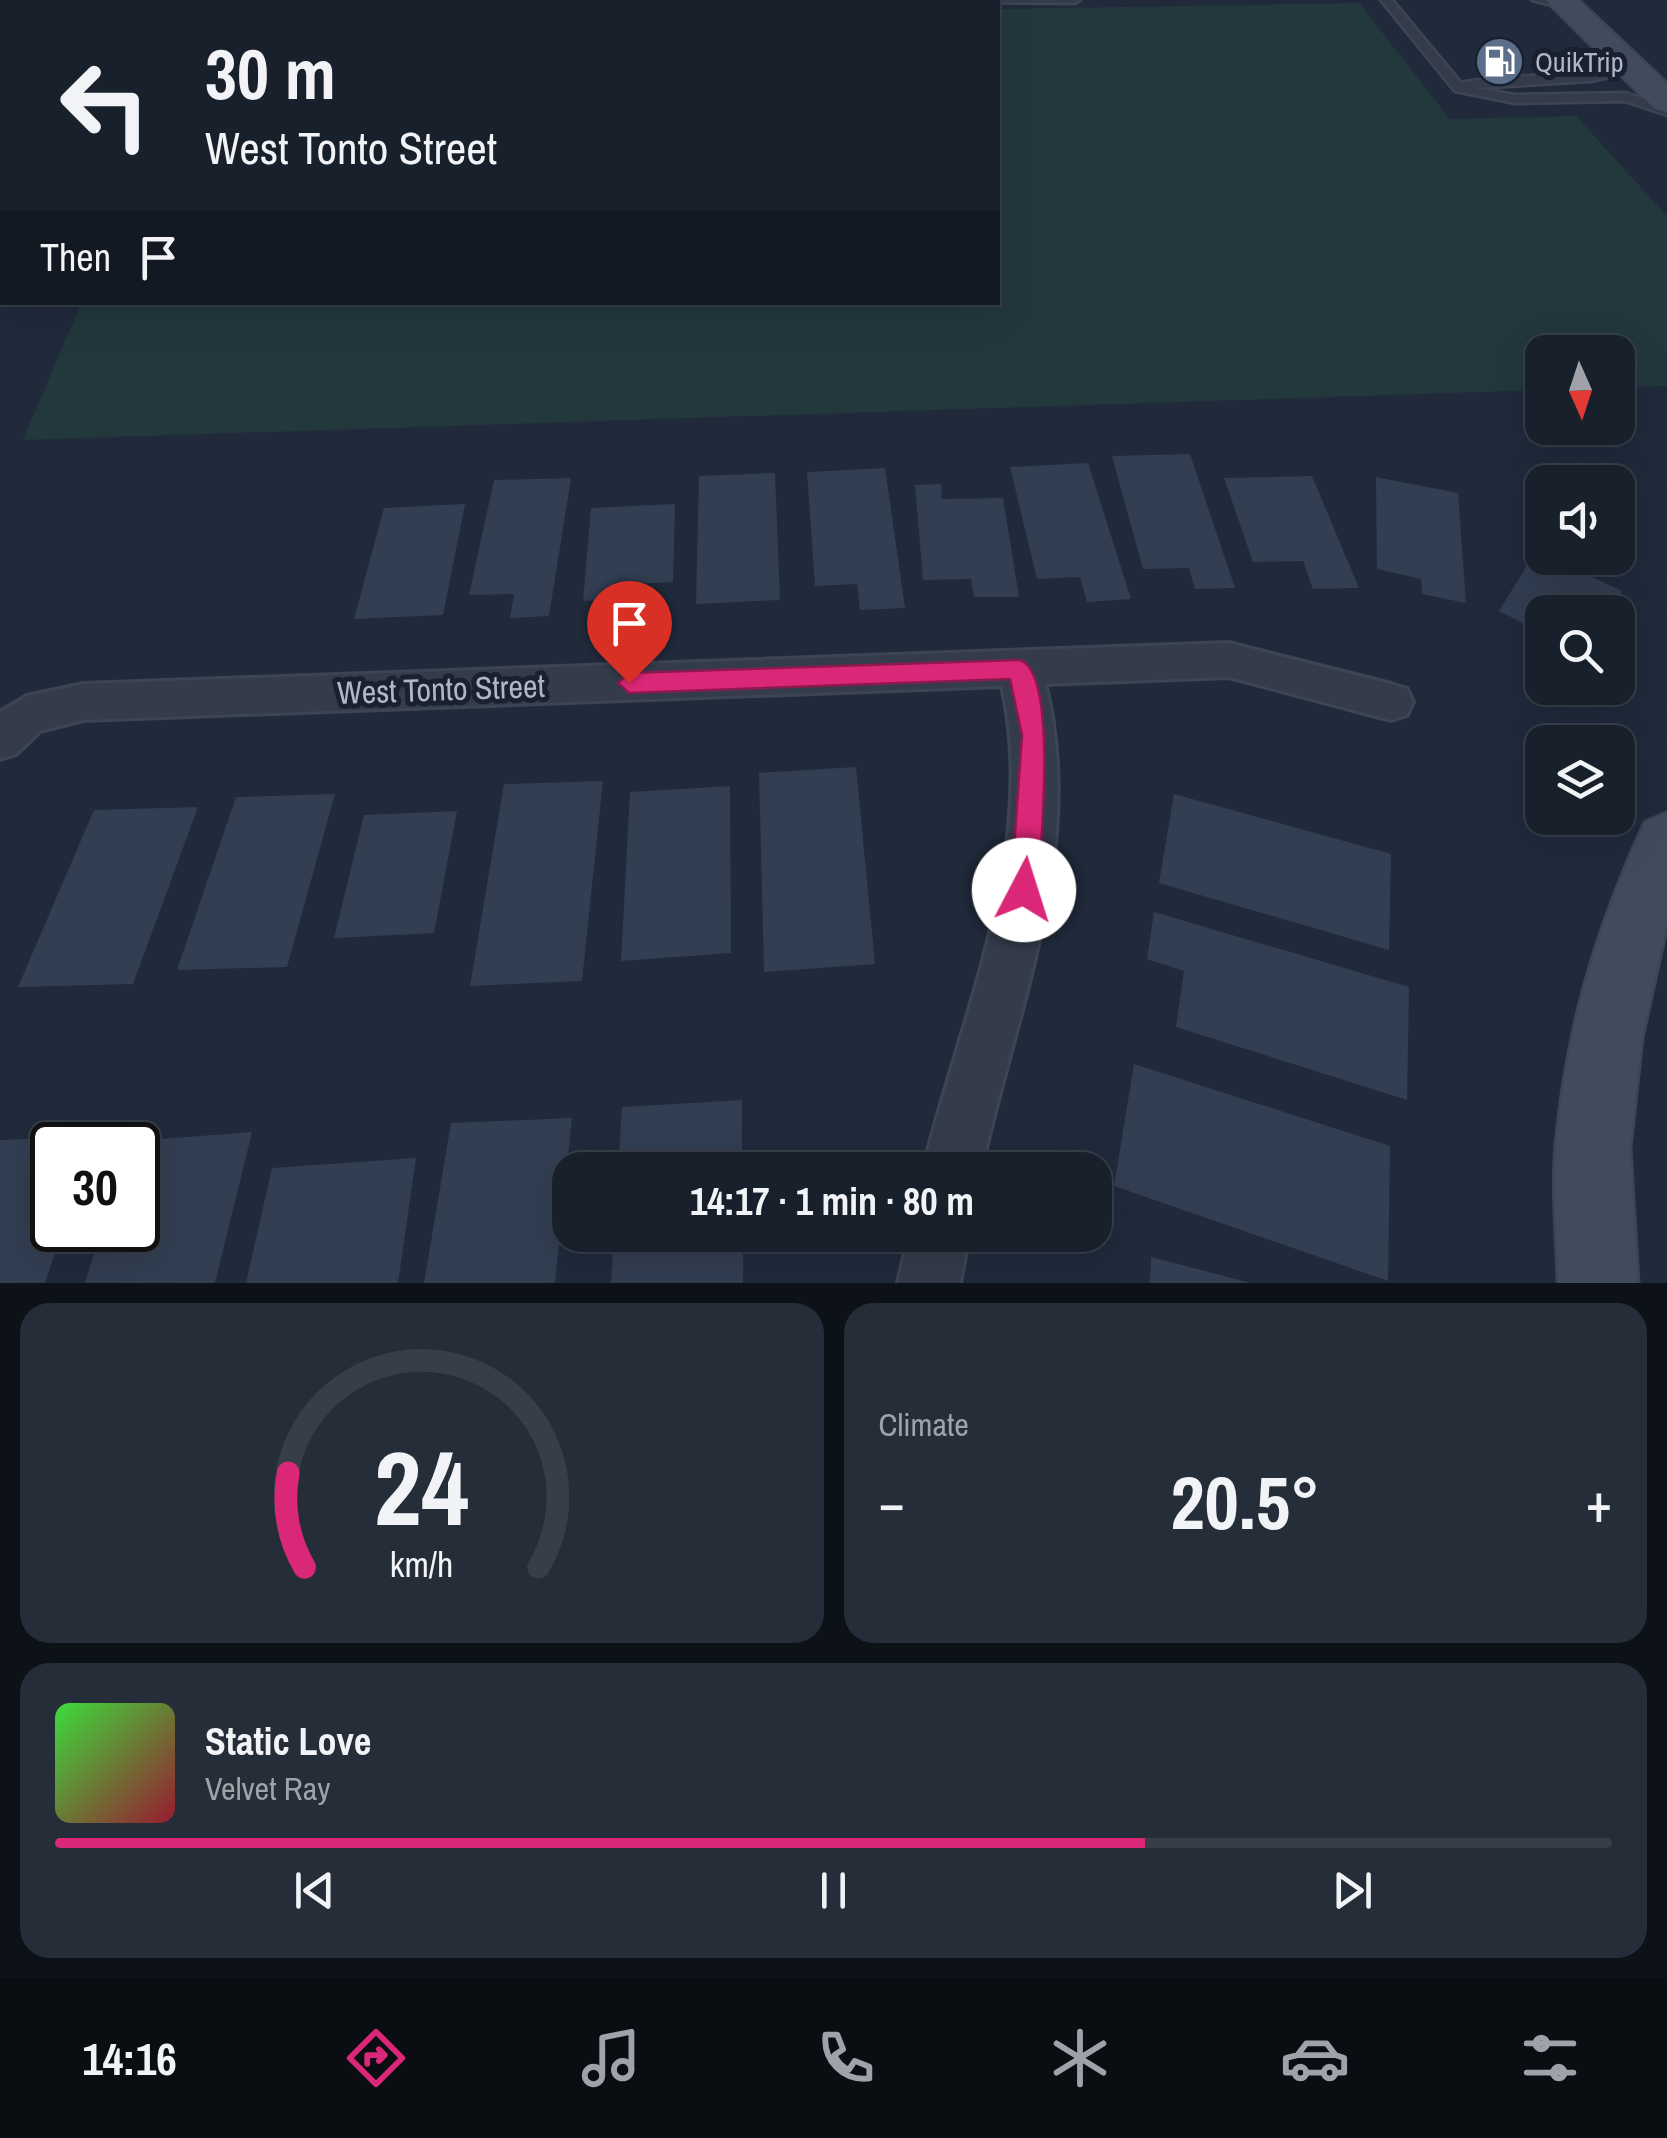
<!DOCTYPE html>
<meta charset="utf-8">
<style>
:root{--surface:#18202c;--page:#252d38;--text:#f1f3f6;--muted:#9fa3a9;--line:#363e48;--accent:#db2777}
body{margin:0;font-family:"Archivo Narrow",sans-serif;background:var(--page);color:var(--text);height:100vh;display:flex;flex-direction:column;font-size:38px;white-space:nowrap}
*{box-sizing:border-box;margin:0}
p{font-size:32px;color:var(--muted)}
.icon{flex:none;width:55px;height:55px;fill:none;stroke:currentColor;stroke-width:2;stroke-linecap:round;stroke-linejoin:round}
.map{position:relative;height:1283px;overflow:hidden}
.sheet{display:flex;flex-direction:column;gap:20px;padding:20px;background:#0d1218;flex:1}
.sheet>*{flex:none}
.guide{position:absolute;left:0px;top:0px;width:1000px;height:305px;box-shadow:0 10px 40px #0002,0 0 0 2px var(--line);background:#18202c;color:var(--text);overflow:hidden}
.needle{width:65px;rotate:177deg}
.controls{position:absolute;left:1525px;top:335px;display:grid;gap:20px}
.controls a{display:grid;place-items:center;width:110px;height:110px;border-radius:20px;background:var(--surface);box-shadow:0 10px 40px #0002,0 0 0 2px var(--line);font-size:50px}
.speed{position:absolute;left:30px;top:1122px;display:flex;gap:20px;font-size:50px;font-weight:700;text-align:center}
.speed>*{display:grid;place-content:center;width:130px;height:130px;border-radius:50%;background:var(--surface);box-shadow:0 10px 40px #0002,0 0 0 2px var(--line);line-height:1}
.speed .limit{border:5px solid #111;border-radius:15px;background:#fff;color:#111}
.pin{position:absolute;display:grid;place-items:center;width:85px;height:85px;color:#fff;margin:-102px -42px;border-radius:50% 50% 50% 0;rotate:-45deg;box-shadow:0 0 10px #0007}
.pin .icon{rotate:45deg}
.me{position:absolute;width:110px;margin:-55px;rotate:5deg;stroke-linejoin:round;filter:drop-shadow(0 0 8px #0008)}
.turn{display:flex;align-items:center;gap:35px;height:210px;padding:0 40px;font-size:45px}
.turn .icon{width:130px;height:130px;stroke-width:2.5}
.turn b{display:block;font-size:70px;line-height:85px}
.then{display:flex;align-items:center;height:95px;padding:0 40px;background:#0003;gap:20px;font-size:38px}
.big{font-size:75px;font-weight:700;line-height:1.1}
.sheet .tile{flex:1;display:flex;flex-direction:column;justify-content:center;gap:15px;min-width:0;padding:0 35px;border-radius:30px;background:var(--page)}
.sheet .dial{align-items:center;gap:0}
.dial svg{height:260px;overflow:visible;fill:none;stroke:var(--line);stroke-width:7;stroke-linecap:round;text-anchor:middle}
.dial text{fill:var(--text);stroke:none}
.song{display:flex;align-items:center;gap:30px}
.cover{width:120px;height:120px;border-radius:15px;background:linear-gradient(135deg,hsl(120 70% 55%),hsl(350 70% 35%))}
.played{height:10px;border-radius:5px;background:linear-gradient(90deg,var(--accent) 70%,var(--line) 70%)}
.keys{display:flex;justify-content:space-around;direction:ltr}
.heat{display:flex;justify-content:space-between;align-items:center;font-size:55px;direction:ltr}
.sheet .tiles{flex:1;display:grid;gap:20px;grid-template-columns:1fr 1fr}
.tile:last-child{grid-column:span 2}
.trip{position:absolute;left:552px;top:1152px;width:560px;height:100px;border-radius:30px;background:var(--surface);box-shadow:0 10px 40px #0002,0 0 0 2px var(--line);font-weight:700;line-height:100px;text-align:center}
.dock{display:flex;height:160px;justify-content:space-around;align-items:center;background:#0a0d12;color:var(--muted)}
.dock .icon{width:70px;height:70px}
.dock .active{color:var(--accent)}
.dock b{font-size:45px;color:var(--text)}
.map>svg:first-child{display:block}
</style>
<div class="map">
<svg width="1667" height="1283" viewBox="0 0 1667 1283">
<rect width="100%" height="100%" fill="#202a3b"/>
<path fill="#22383c" d="M250,0H888V2H248Z
M1359,3L1450,119L1576,116L1667,216V386L1618,387V352H1542V390L23,440L81,303L998,302V9Z"/>
<g fill="none" stroke-linecap="round" stroke-linejoin="round">
<path fill="#132139" fill-rule="evenodd" d="M181,0H191L189,2H180Z
M0,290H2V300H0Z"/>
</g>
<path fill="#323e52" d="M1190,454L1235,588L1195,589L1189,568L1143,569L1112,456Z
M1088,463L1131,599L1087,602L1080,577L1037,579L1010,467Z
M885,468L905,608L860,610L857,584L815,586L807,472Z
M775,473L780,600L696,604L699,476Z
M1312,476L1359,588L1313,589L1303,561L1253,562L1224,478Z
M1376,477L1458,493L1466,603L1422,594L1421,579L1377,569Z
M571,478L549,616L510,618L514,594L469,595L494,480Z
M941,484L942,499L1003,498L1019,597H974L971,579L923,580L915,485Z
M465,504L443,615L354,619L384,508Z
M675,504L673,582L634,584L633,598L583,601L591,508Z
M1536,551L1622,591L1610,612H1542V633L1499,611Z
M856,767L875,964L764,972L759,773Z
M603,781L582,981L470,986L504,784Z
M730,786L731,953L621,961L630,792Z
M335,794L287,967L177,970L236,797Z
M1174,794L1391,854L1389,950L1159,883Z
M198,807L133,984L18,987L94,810Z
M457,811L434,933L334,938L364,815Z
M1154,912L1409,987L1407,1100L1176,1027L1184,971L1147,959Z
M1134,1064L1390,1146L1388,1281L1114,1186Z
M742,1100V1170H618L622,1107Z
M572,1118L555,1283H424L451,1123Z
M252,1132L215,1283H85L101,1230H138V1145L122,1142Z
M97,1136L94,1145H52V1230H63L45,1283H0V1140Z
M416,1158L398,1283H246L272,1168Z
M614,1235H743V1283H611Z
M1151,1257L1247,1282V1283H1150Z"/>
<g fill="none" stroke-linecap="round" stroke-linejoin="round">
<defs>
<path id="lane" d="M892,0H902L903,2H893Z
M962,0H1080L1075,3L961,2Z
M1381,0H1392L1461,83C1518,72 1576,79 1632,64L1638,68L1636,71L1591,81L1476,88L1515,95L1626,93L1667,107V115L1625,101L1515,103L1455,91Z
M1532,0H1553L1572,6L1567,9Z"/>
<path id="street" d="M1229,643L1391,684L1407,689L1413,702L1407,715L1391,720L1229,677L1045,684C1087,846 1015,1013 981,1170H923C961,1015 1039,848 1002,686L83,720L40,731L16,754L0,759V712L27,696L83,684Z
M909,1235H969L960,1283H898Z"/>
<path id="secondary" d="M1546,0H1578L1667,84V112L1655,109Z
M1667,813V924L1642,1038L1630,1148L1638,1283H1558C1557,1238 1552,1190 1556,1145C1567,1026 1596,930 1645,822Z"/>
</defs>
<use href="#lane" stroke="#3d4554" stroke-width="5"/>
<use href="#street" stroke="#3d4554" stroke-width="6"/>
<use href="#secondary" stroke="#3d4554" stroke-width="5"/>
<use href="#lane" fill="#343c4b" fill-rule="evenodd"/>
<use href="#street" fill="#343c4b" fill-rule="evenodd"/>
<use href="#secondary" fill="#424b5e" fill-rule="evenodd"/>
</g>
<path fill="#db2777" stroke="#8e194d" stroke-width="2.5" d="M1020,660C1059,673 1040,852 1038,890L1034,898L1024,902L1015,898L1011,890L1022,735L1010,679L629,693L618,683L629,673Z"/>
<defs>
<symbol id="fuel-disc" viewBox="-11 -11 22 22"><circle r="9.5" fill="#5c6f8a" stroke="#192130"/><path d="M-5.5-6h7V0h2V4h1.3V-2.5L3-4.5l.8-.8L6-3V5H2.5V1h-1V6h-7ZM-4.2-4.7v3.2H.2V-4.7Z" fill="#fff"/></symbol>
</defs>
<g fill-rule="evenodd">
<use href="#fuel-disc" x="1472" y="34" width="55" height="55"/>
</g>
<g text-anchor="middle" dominant-baseline="central" stroke-width="10" stroke-linejoin="round" paint-order="stroke">
<g font-size="28" fill="#afb7c7" stroke="#192130" text-anchor="start">
<text x="1535" y="62">QuikTrip</text>
</g>
<g font-size="32" fill="#afb7c7" stroke="#192130">
<text transform="translate(441 689) rotate(-2)">West Tonto Street</text>
</g>
</g>
</svg>
<div class="controls">
<a><svg class="needle" viewBox="-14 -14 28 28"><path d="M0-13l5 13h-10z" fill="#e53935"/><path d="M0 13l5-13h-10z" fill="#9fa3a9"/></svg></a>
<a><svg class="icon" aria-label="sound" viewBox="0 0 24 24"><path d="M4 9h4l5-4v14l-5-4H4zM17 9q2 3 0 6"/></svg></a>
<a><svg class="icon" aria-label="search" viewBox="0 0 24 24"><circle cx="10" cy="10" r="6"/><path d="M15 15l6 6"/></svg></a>
<a><svg class="icon" aria-label="layers" viewBox="0 0 24 24"><path d="M12 4l9 5-9 5-9-5zM3 14l9 5 9-5"/></svg></a>
</div>
<div class="speed"><div class="limit">30</div></div>
<div class="pin" style="left:629px;top:683px;background:#d93025"><svg class="icon" aria-label="arrive" viewBox="0 0 24 24"><path d="M6 21V4h12l-3 4 3 4H6"/></svg></div>
<svg class="me" style="left:1024px;top:890px" viewBox="-20 -20 40 40"><circle r="19" fill="#fff"/><path d="M0-13L10 11 0 6-10 11z" fill="#db2777"/></svg>
<div class="trip">14:17 · 1 min · 80 m</div>
<div class="guide">
<div class="turn"><svg class="icon" aria-label="left" viewBox="0 0 24 24"><path d="M17 20v-9H6M10 6l-5 5 5 5"/></svg><div><b>30 m</b>West Tonto Street</div></div>
<div class="then">Then<svg class="icon" aria-label="arrive" viewBox="0 0 24 24"><path d="M6 21V4h12l-3 4 3 4H6"/></svg></div>
</div>
</div>
<section class="sheet">
<div class="tiles">
<div class="tile dial"><svg viewBox="0 0 100 80">
<path d="M14 69A42 42 0 1 1 86 69"/>
<path d="M14 69A42 42 0 0 1 9 40" stroke="#db2777"/>
<text x="50" y="56" font-size="32" font-weight="700">24</text>
<text x="50" y="72" font-size="11">km/h</text>
</svg></div>
<div class="tile"><p>Climate</p>
<div class="heat"><a>−</a><b class="big">20.5°</b><a>+</a></div>
</div>
<div class="tile">
<div class="song"><i class="cover"></i><div><b>Static Love</b><p>Velvet Ray</p></div></div>
<div class="played"></div>
<div class="keys"><svg class="icon" aria-label="previous" viewBox="0 0 24 24"><path d="M18 5L8 12l10 7zM5 5v14"/></svg><svg class="icon" aria-label="pause" viewBox="0 0 24 24"><path d="M8 5v14M16 5v14"/></svg><svg class="icon" aria-label="next" viewBox="0 0 24 24"><path d="M6 5l10 7-10 7zM19 5v14"/></svg></div>
</div>
</div>
</section>
<nav class="dock">
<b>14:16</b>
<svg class="icon active" aria-label="directions" viewBox="0 0 24 24"><path d="M12 3l9 9-9 9-9-9zM9 14v-3h6M13 9l2 2-2 2"/></svg>
<svg class="icon" aria-label="music" viewBox="0 0 24 24"><path d="M9 18V5l10-2v13"/><circle cx="6" cy="18" r="3"/><circle cx="16" cy="16" r="3"/></svg>
<svg class="icon" aria-label="phone" viewBox="0 0 24 24"><path d="M5 4h4l2 5-3 2q2 4 5 5l2-3 5 2v4C11 20 4 13 5 4z"/></svg>
<svg class="icon" aria-label="climate" viewBox="0 0 24 24"><path d="M12 3v18M4 7l16 10M4 17L20 7"/></svg>
<svg class="icon" aria-label="car" viewBox="0 0 24 24"><path d="M5 17H2v-5l4-1 3-4h7l3 4 3 1v5h-3M9 17h6M6 11h13"/><circle cx="7" cy="17" r="2"/><circle cx="17" cy="17" r="2"/></svg>
<svg class="icon" aria-label="filters" viewBox="0 0 24 24"><path d="M4 7h16M4 17h16"/><circle cx="9" cy="7" r="2"/><circle cx="15" cy="17" r="2"/></svg>
</nav>
